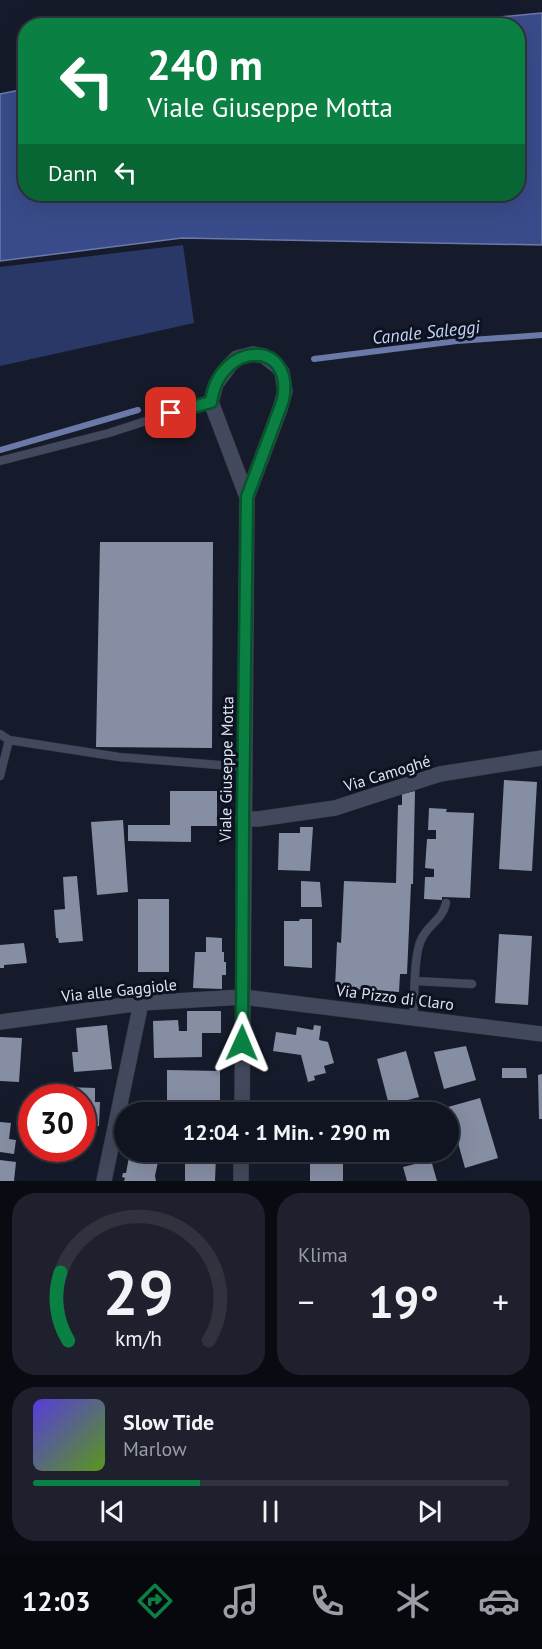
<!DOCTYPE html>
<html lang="de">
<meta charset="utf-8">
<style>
:root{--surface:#101420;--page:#1e212d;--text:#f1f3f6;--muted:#9c9ea5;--line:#30333e;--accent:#0b8043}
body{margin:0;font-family:"PT Sans",sans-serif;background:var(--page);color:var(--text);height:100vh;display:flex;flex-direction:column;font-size:22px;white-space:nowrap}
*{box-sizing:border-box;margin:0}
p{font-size:20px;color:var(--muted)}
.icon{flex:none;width:33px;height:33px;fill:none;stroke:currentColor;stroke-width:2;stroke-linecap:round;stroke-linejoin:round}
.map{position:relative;height:1181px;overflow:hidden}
.sheet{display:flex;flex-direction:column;gap:12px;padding:12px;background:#090b12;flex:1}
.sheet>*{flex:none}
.guide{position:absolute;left:18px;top:18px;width:507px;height:183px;border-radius:24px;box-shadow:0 6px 24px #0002,0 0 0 2px var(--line);background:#0b8043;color:#fff;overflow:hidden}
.speed{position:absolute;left:18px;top:1084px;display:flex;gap:12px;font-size:30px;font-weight:700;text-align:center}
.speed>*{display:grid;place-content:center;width:78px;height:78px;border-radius:50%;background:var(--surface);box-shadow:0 6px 24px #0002,0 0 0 2px var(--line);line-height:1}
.speed .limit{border:9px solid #d22;background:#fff;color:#111}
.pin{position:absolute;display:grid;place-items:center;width:51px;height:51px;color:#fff;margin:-26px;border-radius:12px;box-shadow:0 3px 9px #0006}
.me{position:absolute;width:66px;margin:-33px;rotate:1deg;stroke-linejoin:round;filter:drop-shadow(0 0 4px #0008)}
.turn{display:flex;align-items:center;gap:21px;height:126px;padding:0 30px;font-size:27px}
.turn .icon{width:78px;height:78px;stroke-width:2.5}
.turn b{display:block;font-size:42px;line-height:51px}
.then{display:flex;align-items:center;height:57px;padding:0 30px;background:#0003;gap:12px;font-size:22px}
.big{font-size:45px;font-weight:700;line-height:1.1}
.sheet .card{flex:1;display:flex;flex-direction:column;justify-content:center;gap:9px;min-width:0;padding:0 21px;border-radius:24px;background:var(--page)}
.sheet .dial{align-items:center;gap:0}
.dial svg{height:156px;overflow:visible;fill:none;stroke:var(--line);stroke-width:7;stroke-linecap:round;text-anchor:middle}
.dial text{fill:var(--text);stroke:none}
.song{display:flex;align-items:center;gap:18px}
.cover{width:72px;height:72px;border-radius:9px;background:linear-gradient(135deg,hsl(250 70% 55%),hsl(90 70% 35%))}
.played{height:6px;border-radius:3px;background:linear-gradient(90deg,var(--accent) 35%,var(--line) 35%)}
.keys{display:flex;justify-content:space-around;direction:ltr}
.heat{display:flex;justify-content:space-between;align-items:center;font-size:33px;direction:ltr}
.sheet .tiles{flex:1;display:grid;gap:12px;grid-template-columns:1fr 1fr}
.card:last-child{grid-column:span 2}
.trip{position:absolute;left:114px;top:1102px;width:345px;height:60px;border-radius:30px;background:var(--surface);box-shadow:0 6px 24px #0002,0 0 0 2px var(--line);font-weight:700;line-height:60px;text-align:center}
.dock{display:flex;height:96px;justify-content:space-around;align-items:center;background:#06080d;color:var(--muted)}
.dock .icon{width:42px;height:42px}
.dock .on{color:var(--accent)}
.dock b{font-size:27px;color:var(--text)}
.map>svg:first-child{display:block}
</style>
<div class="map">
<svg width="542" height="1181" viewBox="0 0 542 1181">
<rect width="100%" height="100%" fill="#161b2b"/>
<path fill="#2a3867" d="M183,245L194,323L0,366V267Z"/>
<path fill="#394b8a" stroke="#6b79a8" stroke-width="1.5" d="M542,13V245L182,238L0,261V94L25,89L26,194H518V26L412,25Z"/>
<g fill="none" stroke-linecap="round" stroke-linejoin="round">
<path stroke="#6b79a8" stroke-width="6" d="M314,359L457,341L542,335
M0,450L138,410"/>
</g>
<path fill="#868ea4" d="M100,542H213L212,748L96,747Z
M504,780L537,782L532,871L499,869Z
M170,791H217V826H191V842L128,841V825H170Z
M415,791L413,884H411L407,974H400L399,992L335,988L337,942L341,943L344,881L396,883L398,805H402V794Z
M429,808L447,809L446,812L474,813L470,898L442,897V900L424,899L425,877H434V869L425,868L427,839H436V830H428Z
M123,820L128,892L97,895L91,822Z
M300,827H313L310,871L278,870L279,833H300Z
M77,876L83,941L59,943L58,938H56L54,910L65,909L63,877Z
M301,881L320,882L322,907H301Z
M138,899H169V972H138Z
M300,919H312V968L284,966V921H299Z
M499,934L532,936L528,1005L495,1003Z
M206,937L222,938V952H224V962H226V975H222V989L193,988L195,952H206Z
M24,943L27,963L4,965V968H0V945Z
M187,1011H221V1033H202V1057L154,1058L153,1021L178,1020L179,1031H187Z
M107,1025L112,1069L74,1072L72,1052H78L76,1028Z
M314,1025L321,1026L319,1040L328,1042L334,1063L324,1066L326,1073L314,1076L315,1080L308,1082L301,1055L273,1051L276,1032L296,1035L297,1027L313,1030Z
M0,1037L22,1038L19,1082L0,1081Z
M466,1046L476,1080L444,1089L434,1052Z
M406,1051L419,1097L389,1105L377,1059Z
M502,1068H526L527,1078H502Z
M167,1070L220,1071V1110L167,1109Z
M542,1074V1119H539L538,1075Z
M66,1087L95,1088V1102H100L99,1126H82V1098H66Z
M480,1098L498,1158L465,1168L448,1107Z
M326,1100V1113H269L270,1101Z
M0,1122L11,1123L9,1139L16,1140L14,1154L0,1152Z
M126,1152H160L155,1176L156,1181H124L125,1178L122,1177L123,1173H126L129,1157L126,1156Z
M185,1154L216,1155L215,1181H185Z
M310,1158H343V1181H310Z
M0,1160L16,1162L14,1181H0Z
M431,1160L437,1181H407L403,1167Z"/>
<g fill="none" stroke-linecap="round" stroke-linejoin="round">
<defs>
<path id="lane" d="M0,461L109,433L192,406L211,402
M0,734L9,740L119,757L244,767
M0,776L9,740
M416,981L472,984
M413,1018C415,998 413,954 422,938C428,925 443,919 446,903"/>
<path id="street" d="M243,819H258L335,808L440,774L542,758
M0,1022L141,1003L243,997L542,1034
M242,1113L247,497L280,409L285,391L282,372L277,366L264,356L253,354L237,358L230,365L216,384L211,402L247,497
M104,1181L141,1003
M241,1181V1152"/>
</defs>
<use href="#lane" stroke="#333743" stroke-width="9"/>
<use href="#street" stroke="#333743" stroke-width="16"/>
<use href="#lane" stroke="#42495c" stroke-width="8"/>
<use href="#street" stroke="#42495c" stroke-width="15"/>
</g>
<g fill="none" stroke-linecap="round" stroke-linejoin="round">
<defs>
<path id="route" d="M171,413L211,402C219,341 295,338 283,400L247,497L243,819L242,1043"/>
</defs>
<use href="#route" stroke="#07532c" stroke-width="15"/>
<use href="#route" stroke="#0b8043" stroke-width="10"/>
</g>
<g text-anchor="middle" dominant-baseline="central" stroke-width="6" stroke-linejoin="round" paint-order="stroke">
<g font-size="16" fill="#dfe3ef" stroke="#0d1221">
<text transform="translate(226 769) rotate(-89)">Viale Giuseppe Motta</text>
<text transform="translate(387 773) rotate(-17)">Via Camoghé</text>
<text transform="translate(119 990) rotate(-6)">Via alle Gaggiole</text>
<text transform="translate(395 997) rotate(7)">Via Pizzo di Claro</text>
</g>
<g font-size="18" font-style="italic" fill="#c7d5fb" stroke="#0d1221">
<text transform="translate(426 332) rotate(-6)">Canale Saleggi</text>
</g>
</g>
</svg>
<div class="speed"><div class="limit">30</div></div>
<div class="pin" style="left:171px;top:413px;background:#d93025"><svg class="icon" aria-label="arrive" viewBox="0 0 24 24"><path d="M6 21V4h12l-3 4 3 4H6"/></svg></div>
<svg class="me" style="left:242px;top:1043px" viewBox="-20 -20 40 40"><path d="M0-17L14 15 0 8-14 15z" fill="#0b8043" stroke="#fff" stroke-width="4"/></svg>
<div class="trip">12:04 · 1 Min. · 290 m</div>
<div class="guide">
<div class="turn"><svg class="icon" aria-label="left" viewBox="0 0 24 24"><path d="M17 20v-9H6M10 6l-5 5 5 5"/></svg><div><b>240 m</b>Viale Giuseppe Motta</div></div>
<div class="then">Dann<svg class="icon" aria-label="left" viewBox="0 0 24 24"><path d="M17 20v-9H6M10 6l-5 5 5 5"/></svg></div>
</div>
</div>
<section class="sheet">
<div class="tiles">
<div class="card dial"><svg viewBox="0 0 100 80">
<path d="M14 69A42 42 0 1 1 86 69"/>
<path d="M14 69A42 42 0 0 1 10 34" stroke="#0b8043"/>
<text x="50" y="56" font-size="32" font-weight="700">29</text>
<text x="50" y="72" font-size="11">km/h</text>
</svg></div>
<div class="card"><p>Klima</p>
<div class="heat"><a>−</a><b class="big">19°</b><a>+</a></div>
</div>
<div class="card">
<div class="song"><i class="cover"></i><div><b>Slow Tide</b><p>Marlow</p></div></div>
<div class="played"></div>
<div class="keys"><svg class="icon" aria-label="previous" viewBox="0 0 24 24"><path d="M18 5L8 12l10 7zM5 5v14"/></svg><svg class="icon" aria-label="pause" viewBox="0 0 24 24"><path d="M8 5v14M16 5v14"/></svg><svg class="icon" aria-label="next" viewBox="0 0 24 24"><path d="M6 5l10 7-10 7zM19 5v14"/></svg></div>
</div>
</div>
</section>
<nav class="dock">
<b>12:03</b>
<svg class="icon on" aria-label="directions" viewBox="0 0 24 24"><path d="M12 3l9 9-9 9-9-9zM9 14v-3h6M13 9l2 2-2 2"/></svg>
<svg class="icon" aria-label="music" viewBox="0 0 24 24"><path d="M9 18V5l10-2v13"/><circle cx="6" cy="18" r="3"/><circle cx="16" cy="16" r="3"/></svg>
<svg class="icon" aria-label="phone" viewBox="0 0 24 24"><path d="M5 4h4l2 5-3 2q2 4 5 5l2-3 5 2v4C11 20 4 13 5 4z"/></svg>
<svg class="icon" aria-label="climate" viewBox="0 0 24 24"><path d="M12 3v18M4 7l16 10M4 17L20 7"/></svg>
<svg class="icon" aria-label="car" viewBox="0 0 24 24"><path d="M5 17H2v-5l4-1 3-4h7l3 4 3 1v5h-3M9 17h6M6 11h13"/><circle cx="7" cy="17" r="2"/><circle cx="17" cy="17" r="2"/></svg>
</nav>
